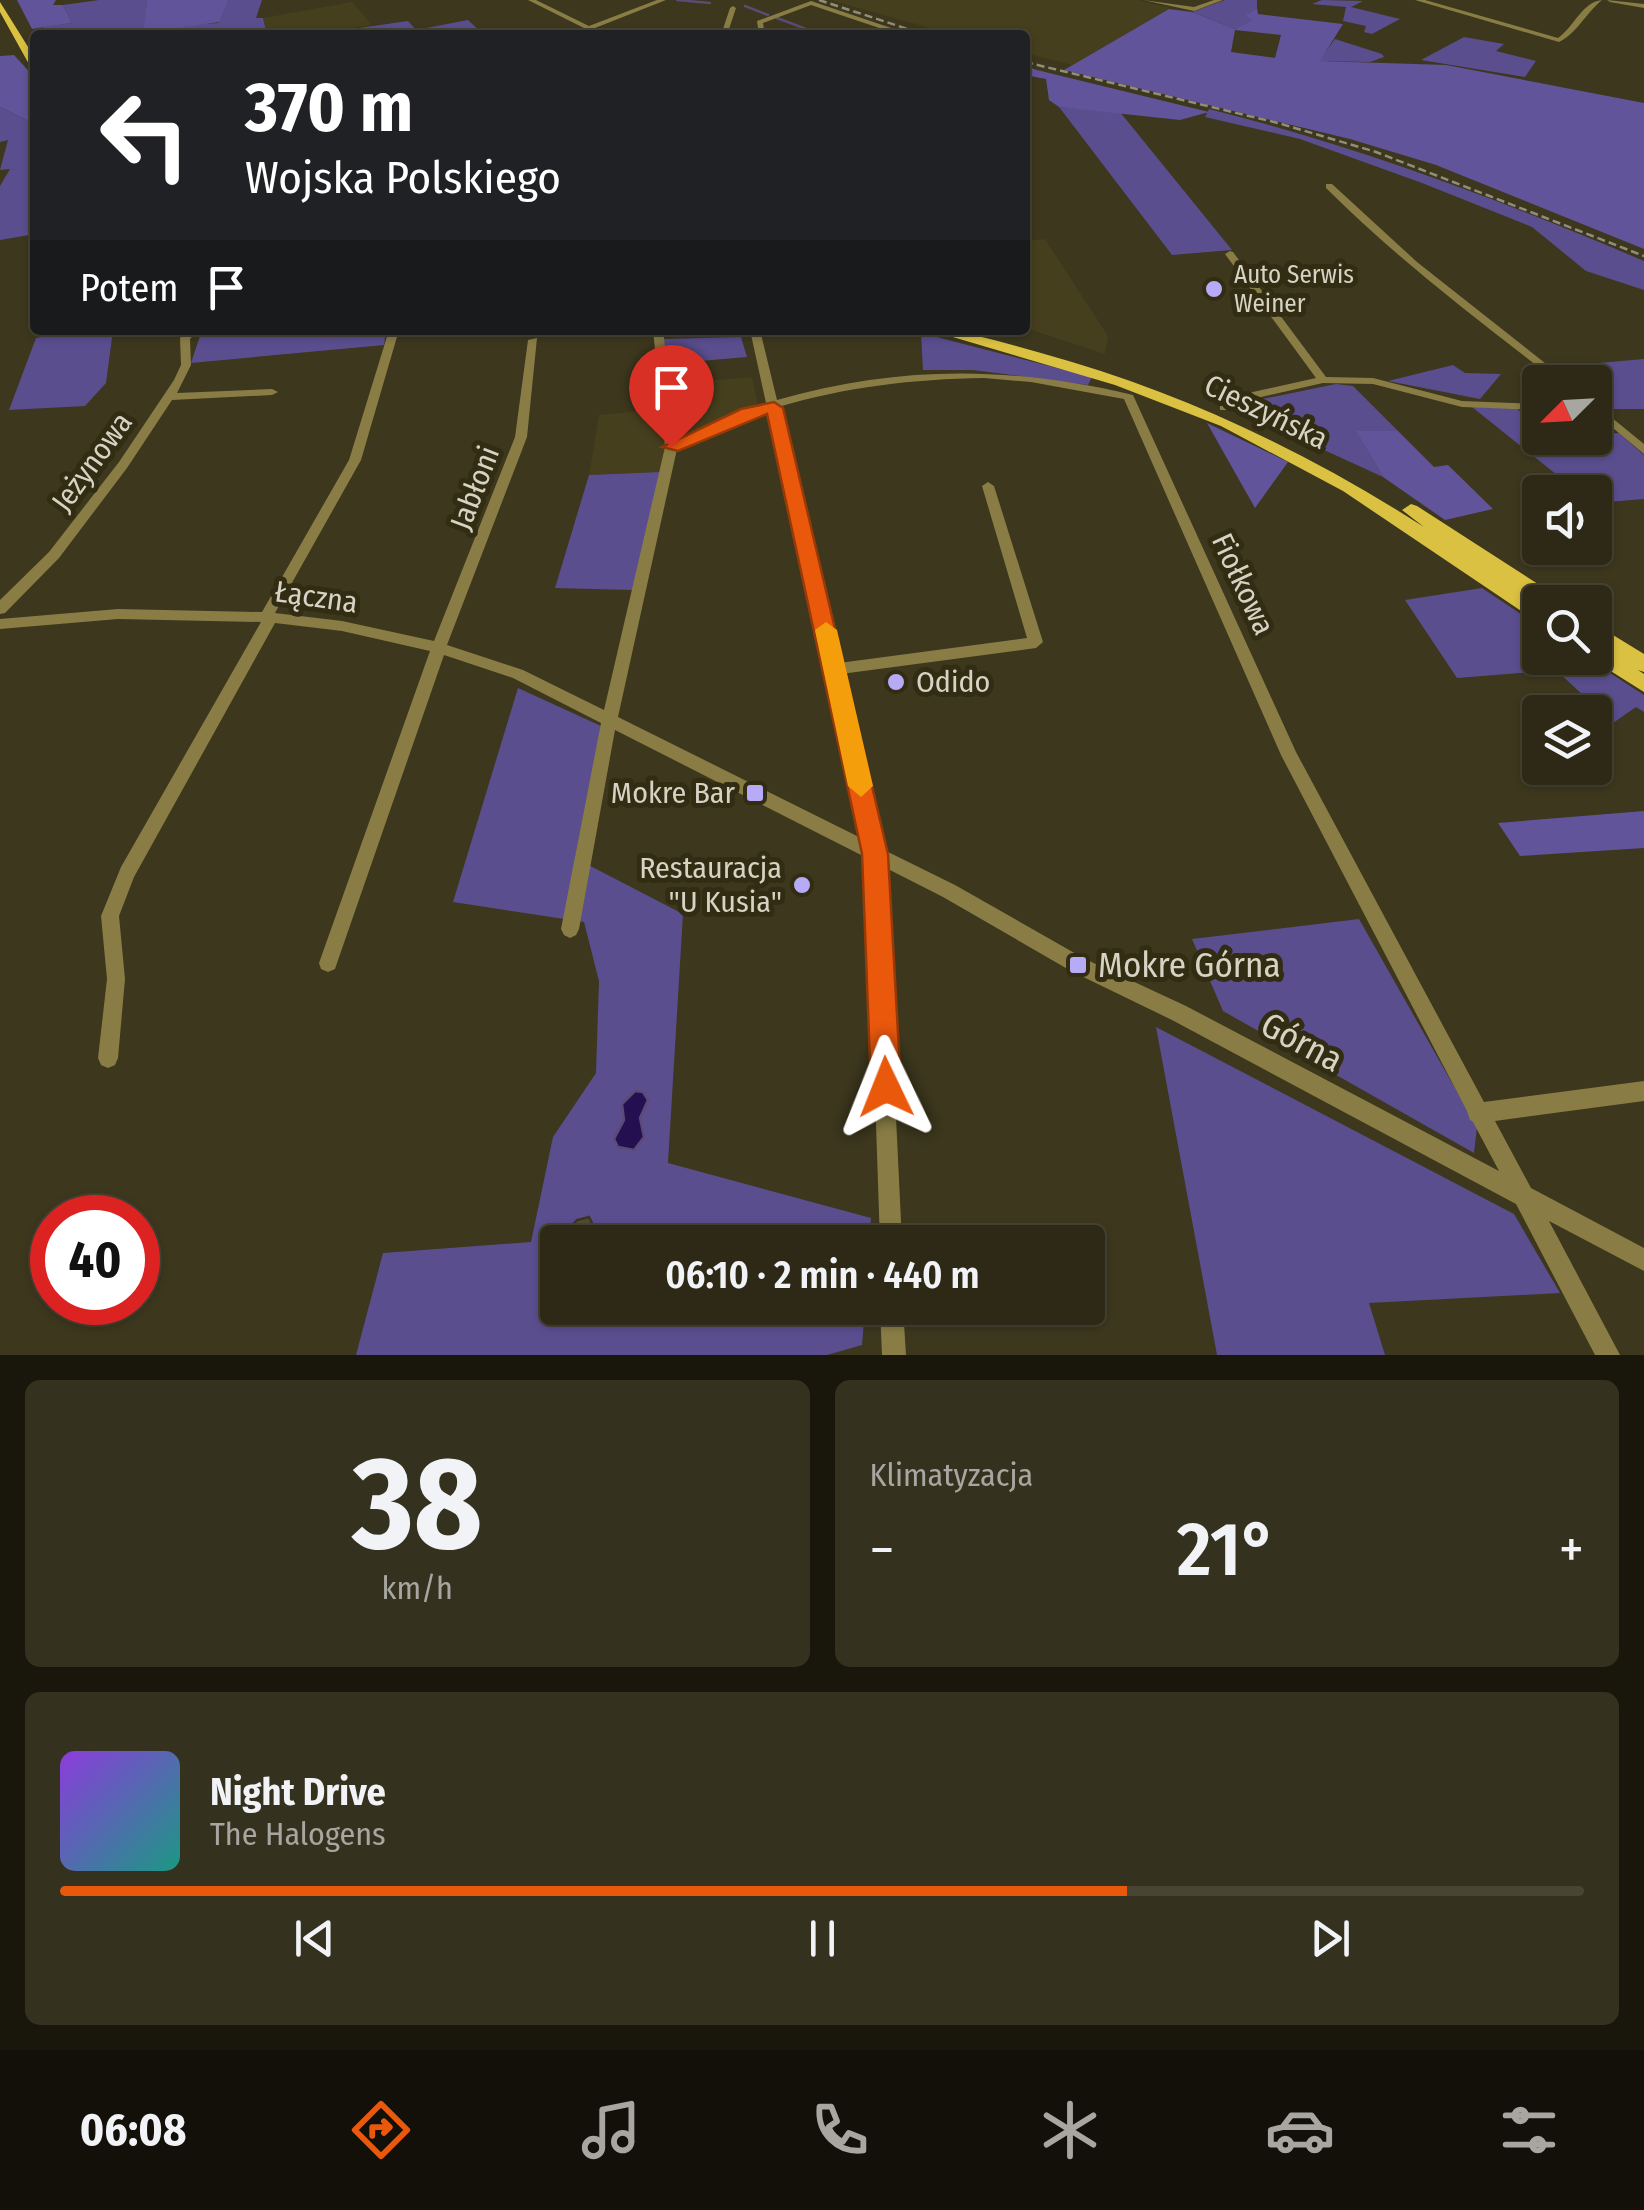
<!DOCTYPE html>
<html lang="pl">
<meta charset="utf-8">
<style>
:root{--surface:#2d2916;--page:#35311f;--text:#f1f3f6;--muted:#a7a6a1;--line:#484535;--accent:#ea580c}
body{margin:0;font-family:"Fira Sans Condensed",sans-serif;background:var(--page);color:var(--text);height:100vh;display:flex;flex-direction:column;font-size:38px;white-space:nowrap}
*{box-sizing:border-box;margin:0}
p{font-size:32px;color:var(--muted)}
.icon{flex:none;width:55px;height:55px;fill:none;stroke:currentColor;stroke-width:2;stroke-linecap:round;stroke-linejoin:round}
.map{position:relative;height:1355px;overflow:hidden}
.details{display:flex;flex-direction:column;gap:25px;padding:25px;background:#19170c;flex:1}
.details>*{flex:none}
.guide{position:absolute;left:30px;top:30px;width:1000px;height:305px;border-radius:10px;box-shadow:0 2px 8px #0004,0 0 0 2px var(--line);background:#202124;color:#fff;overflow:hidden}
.needle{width:65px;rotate:246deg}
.buttons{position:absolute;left:1522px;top:365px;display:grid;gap:20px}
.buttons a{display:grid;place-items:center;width:90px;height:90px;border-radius:10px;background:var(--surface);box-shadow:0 2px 8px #0004,0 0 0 2px var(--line);font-size:50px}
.speed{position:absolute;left:30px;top:1195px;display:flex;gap:20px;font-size:50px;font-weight:700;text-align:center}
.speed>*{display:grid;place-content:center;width:130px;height:130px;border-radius:50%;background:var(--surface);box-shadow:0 2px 8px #0004,0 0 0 2px var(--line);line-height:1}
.speed .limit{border:15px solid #d22;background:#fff;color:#111}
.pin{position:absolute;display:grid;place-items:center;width:85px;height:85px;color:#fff;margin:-102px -42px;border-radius:50% 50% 50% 0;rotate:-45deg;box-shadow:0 0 10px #0007}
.pin .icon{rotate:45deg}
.me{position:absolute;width:110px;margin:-55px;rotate:358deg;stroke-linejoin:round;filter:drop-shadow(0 0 8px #0008)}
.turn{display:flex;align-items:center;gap:35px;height:210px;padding:0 50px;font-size:45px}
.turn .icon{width:130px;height:130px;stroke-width:2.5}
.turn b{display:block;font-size:70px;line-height:85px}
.then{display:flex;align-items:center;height:95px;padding:0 50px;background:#0003;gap:20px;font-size:38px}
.big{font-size:75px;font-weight:600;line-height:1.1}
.details .tile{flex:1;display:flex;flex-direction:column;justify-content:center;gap:15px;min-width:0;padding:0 35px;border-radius:15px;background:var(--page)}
.details .dial{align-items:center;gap:0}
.dial b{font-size:130px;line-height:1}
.song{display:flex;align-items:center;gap:30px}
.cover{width:120px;height:120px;border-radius:15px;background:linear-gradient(135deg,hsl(270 70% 55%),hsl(170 70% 35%))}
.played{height:10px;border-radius:5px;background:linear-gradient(90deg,var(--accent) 70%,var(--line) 70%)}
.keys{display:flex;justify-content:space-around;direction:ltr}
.heat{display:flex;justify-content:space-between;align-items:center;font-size:55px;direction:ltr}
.details .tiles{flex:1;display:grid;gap:25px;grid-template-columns:1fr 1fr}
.tile:last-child{grid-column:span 2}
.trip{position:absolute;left:540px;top:1225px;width:565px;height:100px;border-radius:10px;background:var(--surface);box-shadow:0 2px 8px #0004,0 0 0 2px var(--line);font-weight:600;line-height:100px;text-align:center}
.tabs{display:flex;height:160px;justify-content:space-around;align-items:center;background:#121009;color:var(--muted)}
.tabs .icon{width:70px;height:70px}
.tabs .active{color:var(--accent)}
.tabs b{font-size:45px;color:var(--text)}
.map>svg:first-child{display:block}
</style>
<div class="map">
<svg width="1644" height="1355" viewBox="0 0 1644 1355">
<rect width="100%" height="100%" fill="#3c371d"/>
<path fill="#463f1d" d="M830,0H1138L1171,8L1072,65L1025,53V35H954Z
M352,2L372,25L310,35H267L263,18Z
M1045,239L1108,336L1105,354L1025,328V241Z
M752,377L760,415L675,451L660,472L589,475L599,415L671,408L669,384Z"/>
<path fill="#5a4e8f" d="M99,0H147L145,28L218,23L229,0H262L256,18H263L267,35H48L43,27L72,23L63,5Z
M1225,0H1257V8L1247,15L1253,20L1235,29L1192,12Z
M1322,0L1363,1L1351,7L1400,19L1372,34L1364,32L1366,26L1343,21L1346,7L1312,4Z
M468,20L484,35H310L408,21L416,30Z
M1464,37L1504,44L1496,51L1536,61L1525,77L1421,60Z
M1335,39L1382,54L1384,57L1370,62L1319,61Z
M0,107L35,124V234L0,240V186L10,169L0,170L8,140L0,142Z
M1059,107L1120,112L1232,250L1172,255Z
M1209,109C1360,147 1501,200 1644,261V290L1586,271L1532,227L1422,183L1300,139L1205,117Z
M82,330H113L106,383L85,406L9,410L36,338Z
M202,330H386L384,345L191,363Z
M921,333L1092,377L1088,385L973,370H923Z
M741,337L747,357L666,364L663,339Z
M1644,359V409H1606L1595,400V382H1573L1554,367Z
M1453,365L1465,373L1501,374L1480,399L1388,381Z
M1336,384L1353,386L1398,431L1357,432L1383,477L1239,411L1243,403Z
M1472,407L1516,408L1540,428V438L1619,433L1644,455V499L1595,503V492H1568L1551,477L1557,475Z
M660,472L633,590L555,588L589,475Z
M1482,588L1540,627V658H1587L1644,695V712L1636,707L1613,723L1556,670L1457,678L1405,600Z
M518,688L601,726L575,858L683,914L668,1163L871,1218L869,1242H558V1308H865L862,1345L827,1355H356L383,1253L531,1242L553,1137L596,1073L599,981L584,922L453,902Z
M1359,919L1477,1127L1474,1153L1223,1011L1192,939Z
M1156,1027L1514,1214L1560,1293L1369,1303L1385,1355H1217Z"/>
<path fill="#62549b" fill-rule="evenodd" d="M17,0H56L53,5H63L72,23L32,29Z
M147,0H229L219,22L154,32L144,28Z
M1257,8L1258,14L1343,24L1320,61L1446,65L1644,103V249L1436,165L1350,139L1064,70L1169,9L1192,12L1235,29L1252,20L1246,15ZM1235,30L1281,35L1275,58L1231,52Z
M14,55L35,78V124L0,107V56Z
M1025,66L1037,70L1209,112L1180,120L1059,107L1049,100L1046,79L1025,75Z
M1207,423L1288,462L1255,508Z
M1356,431H1398L1434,467L1448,465L1493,509L1445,520L1383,477Z
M1644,811V848L1520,856L1498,823Z"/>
<path fill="#240f51" stroke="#5a4a74" stroke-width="2.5" d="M635,1091L643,1092L648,1100L640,1118L644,1137L634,1150L618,1147L614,1139L624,1120L622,1104Z"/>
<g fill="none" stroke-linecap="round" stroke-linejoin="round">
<path stroke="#5a4a74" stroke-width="2.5" d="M677,0L710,3
M745,6L768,15
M777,18L822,35"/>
</g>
<path fill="#524c31" stroke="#393522" stroke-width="2.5" d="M589,1217L600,1240L599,1242H559V1240L577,1220Z"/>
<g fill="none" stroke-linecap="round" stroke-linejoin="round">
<path fill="#897d45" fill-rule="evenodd" d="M528,0H536L589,26L657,0H666L595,28L606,35H598Z
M1143,0L1194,7L1214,0H1223L1194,11Z
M1415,0H1425L1558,38C1574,27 1582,2 1602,0C1586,13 1577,33 1559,42Z
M1607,0L1644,4V8L1610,2Z
M811,1L909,34L910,35H900L811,5L763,23L765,35H759L757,21Z
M733,6L736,8L727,35H721L730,8Z
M1326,184H1332L1417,262L1569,382H1558C1478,320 1398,260 1326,188Z
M1230,251L1233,252L1326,377L1373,378L1462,401L1540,404V410L1462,407L1373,384L1323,383L1243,401L1228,410H1220V406L1235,396L1316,378L1225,254Z
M187,330H198L190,339L191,365L177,393L272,389L278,392L272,395L172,400L127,468L59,558L5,613L0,614V600L49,552L119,462L174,380L181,365L180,338Z
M389,330H399L361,460L275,613L342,621L434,641L515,437L528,340L537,338L527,437L447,645L523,670L604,710L665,447L653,330H663L676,441L735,413L766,403L750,330H760L777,400C899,365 1010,366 1133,395L1296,752L1484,1102L1644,1081V1101L1495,1121L1531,1188L1644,1248V1271L1549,1221L1620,1355H1595L1516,1204L1172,1020L1071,971L943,897L884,867L902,1242H880L867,858L615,730L579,929L576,935L570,938L564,935L561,929L601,723L513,678L444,655L337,963L335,969L328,972L321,969L319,963L430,651L342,631L275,623L134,877L119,916L125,979L118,1058L115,1065L108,1068L101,1065L98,1058L107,979L101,916L121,867L261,622L118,619L0,629V619L118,609L262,612L349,460ZM984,378L1031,382L1124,399L1281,755L1467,1111L1470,1120L1473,1122L1499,1171L1186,1006L1085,959L955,885L882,849L841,674L1036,648L1043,642L994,486L988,482L982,486L1027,638L839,663L778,407C846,387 913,379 984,378ZM768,410L863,839L618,717L677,449L743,418Z
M1595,404L1644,444V454L1595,413Z
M880,1308H903L906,1355H882Z"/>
<path fill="#dbc141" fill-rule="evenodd" d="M0,2L35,58V69L30,66L0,12Z
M929,330C967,330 1004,343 1041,353C1179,391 1304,450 1424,527L1402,510L1411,504L1417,506L1558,597L1560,602L1540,604L1492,572L1540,604V621L1533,619L1343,491L1221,426L1115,385Z
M1595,624L1644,654V672L1638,670L1644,674V692L1590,658H1595V643L1613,653L1595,641Z"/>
<path stroke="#928d79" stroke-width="2.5" stroke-dasharray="8 4" stroke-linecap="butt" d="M819,0L926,35
M1025,62L1278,123L1376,152L1644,256"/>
</g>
<path fill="#ea580c" stroke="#983908" stroke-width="2.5" d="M774,402L783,408L888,854L901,1087L897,1098L886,1102L875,1098L871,1087L862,854L767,414L678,451L662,447L741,409Z"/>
<path fill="#f59e0b" d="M826,622L837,630L873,786L861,797L848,786L815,630Z"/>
<g fill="#b7abf8" stroke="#322c13" stroke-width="4">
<circle cx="1214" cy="289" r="10"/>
<circle cx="896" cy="682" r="10"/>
<rect x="745" y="783" width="20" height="20" rx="5"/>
<circle cx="802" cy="885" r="10"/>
<rect x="1068" y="955" width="20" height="20" rx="5"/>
</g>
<g text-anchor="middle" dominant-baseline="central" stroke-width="10" stroke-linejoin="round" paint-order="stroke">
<g font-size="25" fill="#d7d3c4" stroke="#322c13" text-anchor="start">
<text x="1234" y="275">Auto Serwis<tspan x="1234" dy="29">Weiner</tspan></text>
</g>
<g font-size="30" fill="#d7d3c4" stroke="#322c13">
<text transform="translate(1266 412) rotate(26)">Cieszyńska</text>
<text transform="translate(92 462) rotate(-54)">Jeżynowa</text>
<text transform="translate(475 488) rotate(-69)">Jabłoni</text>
<text transform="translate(1243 584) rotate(65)">Fiołkowa</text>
<text transform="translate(316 597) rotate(8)">Łączna</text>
</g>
<g font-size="30" fill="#d7d3c4" stroke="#322c13" text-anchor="end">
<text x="916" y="682" text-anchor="start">Odido</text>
<text x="735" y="793">Mokre Bar</text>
<text x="782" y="868">Restauracja<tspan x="782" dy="34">"U Kusia"</tspan></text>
</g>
<g font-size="35" fill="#d7d3c4" stroke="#322c13" text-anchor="start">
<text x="1098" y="965">Mokre Górna</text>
</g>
<g font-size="35" fill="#d7d3c4" stroke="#322c13">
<text transform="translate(1302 1042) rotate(28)">Górna</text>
</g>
</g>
</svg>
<div class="buttons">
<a><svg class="needle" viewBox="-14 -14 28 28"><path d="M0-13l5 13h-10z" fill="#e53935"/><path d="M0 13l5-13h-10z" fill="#a7a6a1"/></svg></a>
<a><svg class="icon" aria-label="sound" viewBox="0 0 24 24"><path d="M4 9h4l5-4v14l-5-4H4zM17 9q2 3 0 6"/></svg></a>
<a><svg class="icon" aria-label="search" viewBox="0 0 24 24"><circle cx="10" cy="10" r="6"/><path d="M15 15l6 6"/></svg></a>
<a><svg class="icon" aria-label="layers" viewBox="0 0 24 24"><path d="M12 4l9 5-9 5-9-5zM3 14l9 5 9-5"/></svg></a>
</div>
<div class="speed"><div class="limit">40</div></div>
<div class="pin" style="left:671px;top:447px;background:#d93025"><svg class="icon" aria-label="arrive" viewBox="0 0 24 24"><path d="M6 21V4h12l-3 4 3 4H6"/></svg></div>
<svg class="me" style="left:886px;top:1087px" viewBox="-20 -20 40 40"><path d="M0-17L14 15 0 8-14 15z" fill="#ea580c" stroke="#fff" stroke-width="4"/></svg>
<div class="trip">06:10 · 2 min · 440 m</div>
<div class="guide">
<div class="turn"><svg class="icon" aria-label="left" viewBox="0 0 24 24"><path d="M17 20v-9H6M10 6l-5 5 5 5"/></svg><div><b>370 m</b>Wojska Polskiego</div></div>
<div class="then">Potem<svg class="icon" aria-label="arrive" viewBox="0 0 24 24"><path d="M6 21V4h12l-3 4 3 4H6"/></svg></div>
</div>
</div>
<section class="details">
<div class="tiles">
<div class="tile dial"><b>38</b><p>km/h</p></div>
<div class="tile"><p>Klimatyzacja</p>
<div class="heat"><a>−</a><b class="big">21°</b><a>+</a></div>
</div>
<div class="tile">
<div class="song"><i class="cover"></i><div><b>Night Drive</b><p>The Halogens</p></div></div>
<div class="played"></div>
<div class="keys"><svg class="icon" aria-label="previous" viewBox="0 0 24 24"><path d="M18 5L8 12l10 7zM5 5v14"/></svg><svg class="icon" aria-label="pause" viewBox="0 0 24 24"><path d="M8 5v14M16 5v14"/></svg><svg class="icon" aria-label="next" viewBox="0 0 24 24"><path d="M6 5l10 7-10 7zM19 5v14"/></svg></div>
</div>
</div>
</section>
<nav class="tabs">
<b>06:08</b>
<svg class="icon active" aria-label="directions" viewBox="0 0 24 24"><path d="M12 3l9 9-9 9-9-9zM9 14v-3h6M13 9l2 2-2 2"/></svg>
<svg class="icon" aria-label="music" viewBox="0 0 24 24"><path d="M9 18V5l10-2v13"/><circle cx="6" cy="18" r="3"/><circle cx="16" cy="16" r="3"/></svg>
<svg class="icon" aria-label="phone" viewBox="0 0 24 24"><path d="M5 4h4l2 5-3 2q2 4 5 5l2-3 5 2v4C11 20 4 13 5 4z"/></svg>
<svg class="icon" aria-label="climate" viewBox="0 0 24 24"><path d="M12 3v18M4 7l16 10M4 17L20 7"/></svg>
<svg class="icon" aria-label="car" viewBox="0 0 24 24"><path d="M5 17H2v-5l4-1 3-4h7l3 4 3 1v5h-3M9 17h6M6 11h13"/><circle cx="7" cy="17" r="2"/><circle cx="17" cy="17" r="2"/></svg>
<svg class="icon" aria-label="filters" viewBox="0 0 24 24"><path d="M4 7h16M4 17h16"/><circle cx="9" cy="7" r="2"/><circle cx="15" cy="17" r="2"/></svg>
</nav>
